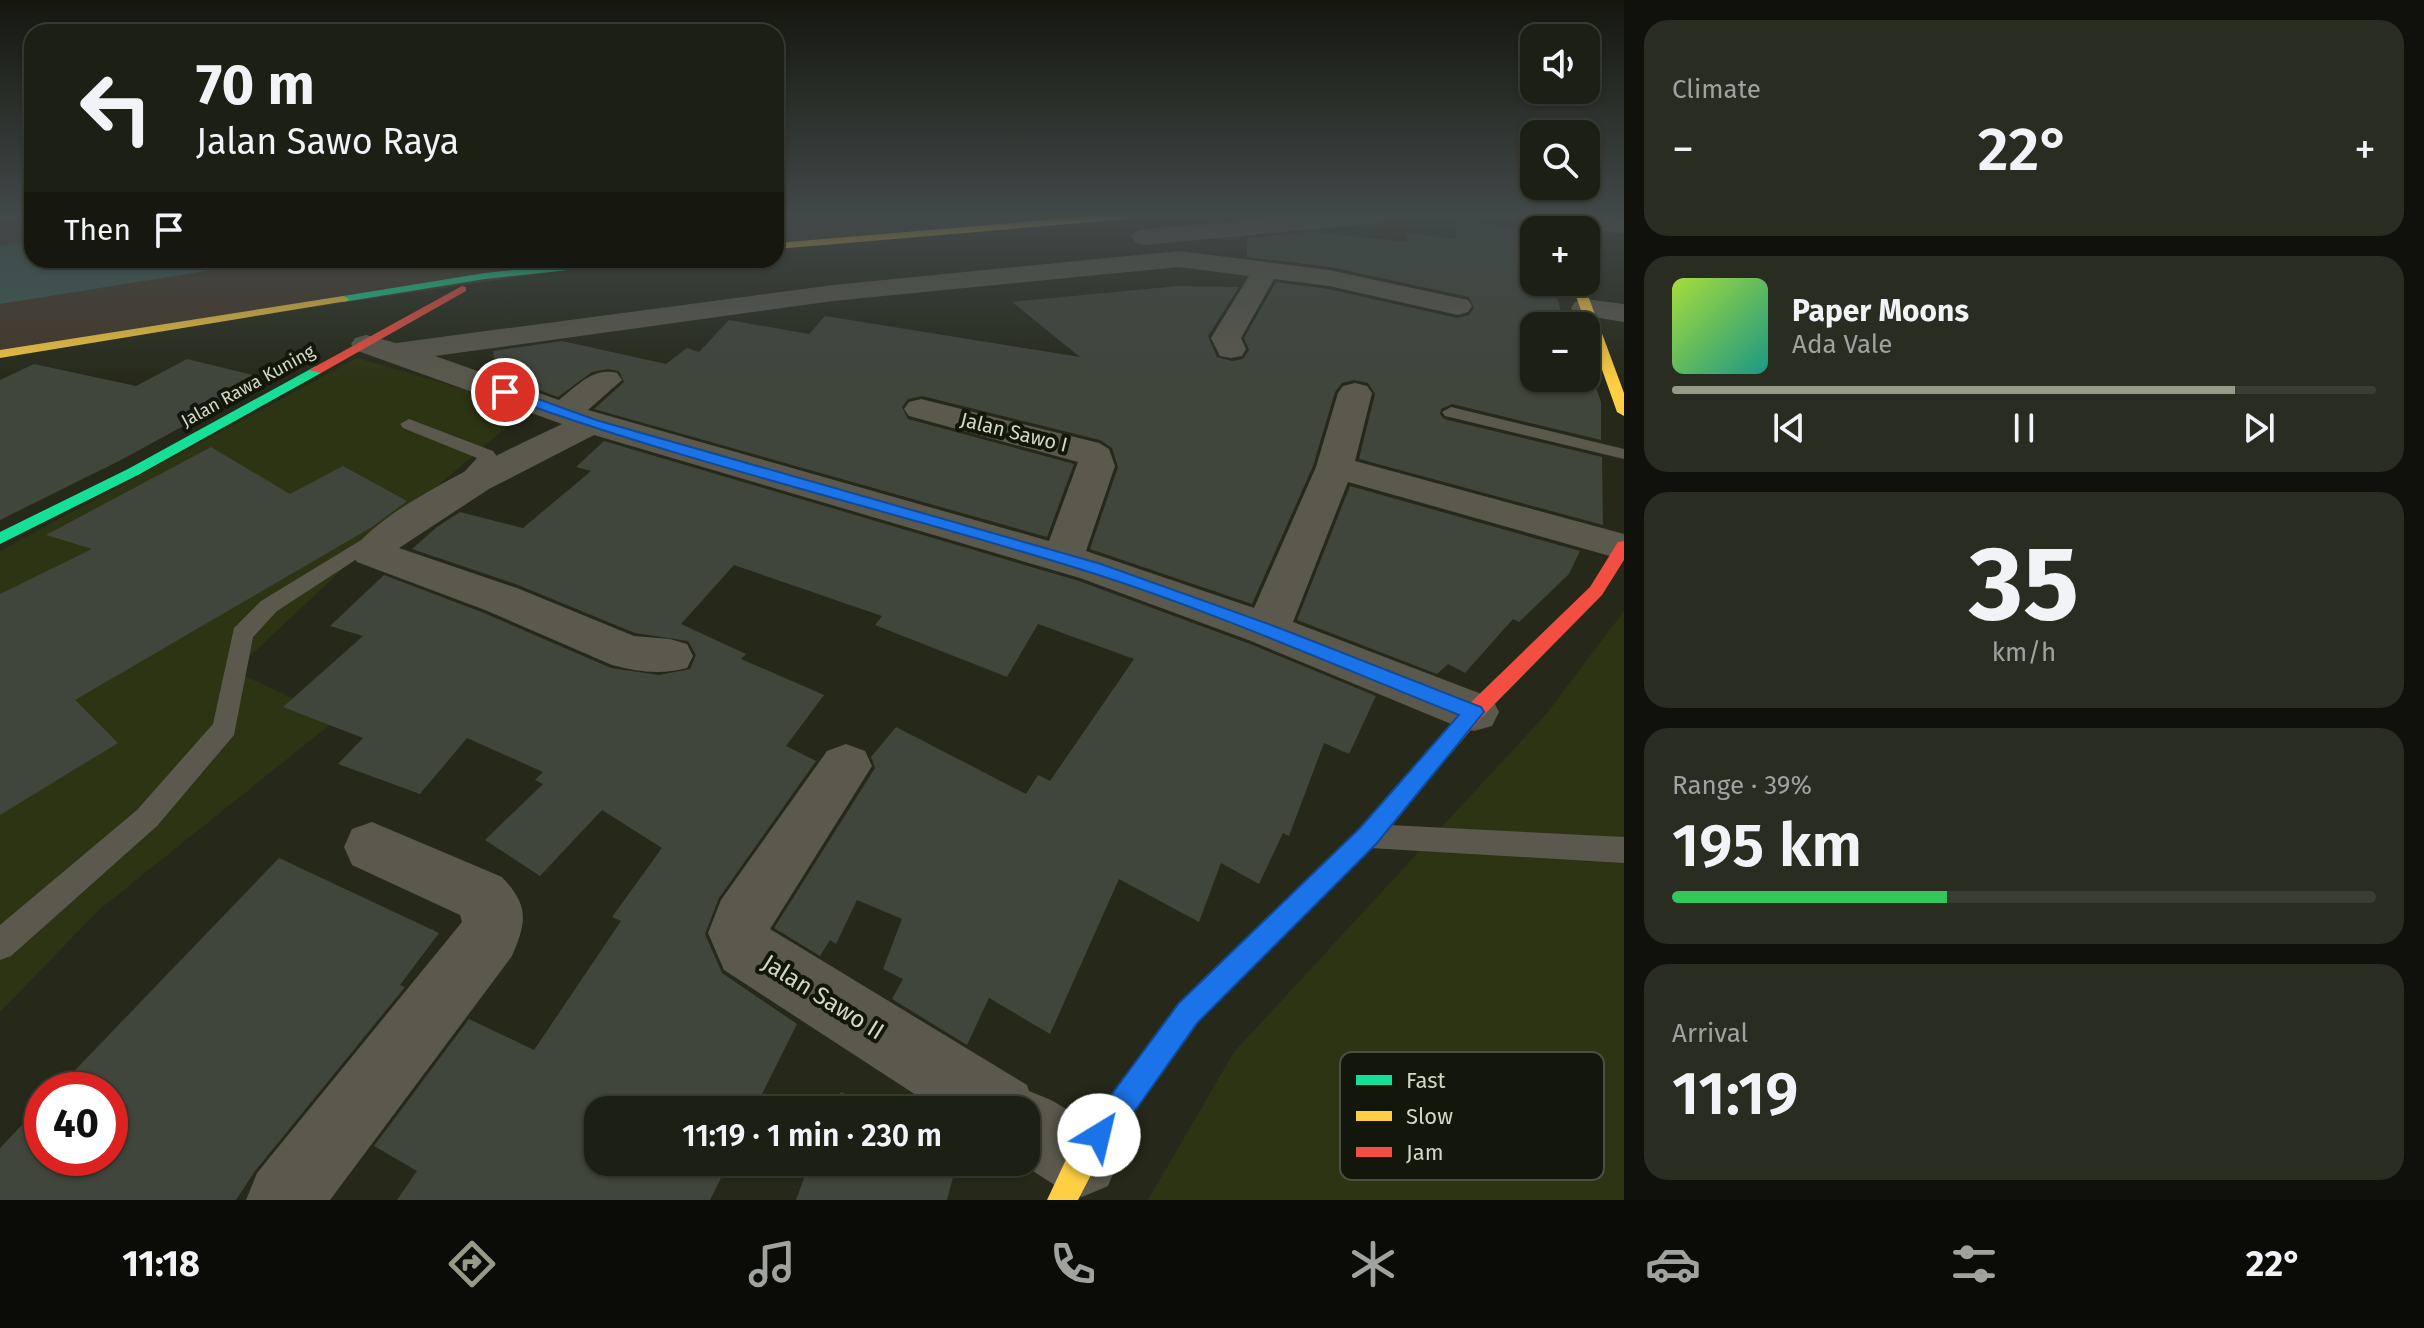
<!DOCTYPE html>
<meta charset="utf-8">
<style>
:root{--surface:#1c1f13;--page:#292c21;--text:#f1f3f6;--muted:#a0a2a0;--line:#3a3d33;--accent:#969a89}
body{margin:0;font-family:"Fira Sans",sans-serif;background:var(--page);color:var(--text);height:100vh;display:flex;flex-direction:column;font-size:30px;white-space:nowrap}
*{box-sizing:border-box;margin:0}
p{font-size:26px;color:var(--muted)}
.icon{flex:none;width:44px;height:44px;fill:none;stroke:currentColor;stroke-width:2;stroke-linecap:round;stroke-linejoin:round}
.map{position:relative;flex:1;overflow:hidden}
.panel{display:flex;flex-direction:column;gap:20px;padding:20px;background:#0f110a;width:800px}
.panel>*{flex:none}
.hud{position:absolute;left:24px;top:24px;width:760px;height:244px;border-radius:24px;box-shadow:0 2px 6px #0004,0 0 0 2px var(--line);background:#1c1f13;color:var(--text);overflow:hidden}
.tools{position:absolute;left:1520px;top:24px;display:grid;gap:16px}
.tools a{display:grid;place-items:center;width:80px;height:80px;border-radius:16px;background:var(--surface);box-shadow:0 2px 6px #0004,0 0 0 2px var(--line);font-size:40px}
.speed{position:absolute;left:24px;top:1072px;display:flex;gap:16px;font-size:40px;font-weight:700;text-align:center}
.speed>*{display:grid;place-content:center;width:104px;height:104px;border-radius:50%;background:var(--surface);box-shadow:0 2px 6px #0004,0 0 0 2px var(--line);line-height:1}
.speed .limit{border:12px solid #d22;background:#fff;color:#111}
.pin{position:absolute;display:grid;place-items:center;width:68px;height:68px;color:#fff;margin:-34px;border:4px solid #fff;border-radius:50%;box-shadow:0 2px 8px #0007}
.me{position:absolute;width:88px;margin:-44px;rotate:36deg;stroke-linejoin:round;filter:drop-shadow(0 0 6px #0008)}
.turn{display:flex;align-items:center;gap:28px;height:168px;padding:0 40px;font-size:36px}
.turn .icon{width:104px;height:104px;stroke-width:2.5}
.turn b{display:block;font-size:56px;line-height:68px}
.then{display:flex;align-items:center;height:76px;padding:0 40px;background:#0003;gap:16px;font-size:30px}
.big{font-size:60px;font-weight:600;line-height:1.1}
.panel .widget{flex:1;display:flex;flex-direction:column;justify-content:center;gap:12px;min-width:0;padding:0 28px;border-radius:24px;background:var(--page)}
.panel .dial{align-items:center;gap:0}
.dial b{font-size:104px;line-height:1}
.song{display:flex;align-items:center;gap:24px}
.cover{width:96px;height:96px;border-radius:12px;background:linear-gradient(135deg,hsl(80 70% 55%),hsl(170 70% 35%))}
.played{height:8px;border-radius:4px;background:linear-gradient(90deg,var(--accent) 80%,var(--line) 80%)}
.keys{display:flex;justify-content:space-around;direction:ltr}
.heat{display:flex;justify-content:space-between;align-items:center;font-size:44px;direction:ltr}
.charge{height:12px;border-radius:6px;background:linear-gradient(90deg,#34c759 39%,var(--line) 0)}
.trip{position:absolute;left:584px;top:1096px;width:456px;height:80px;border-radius:24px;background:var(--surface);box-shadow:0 2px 6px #0004,0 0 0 2px var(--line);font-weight:600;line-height:80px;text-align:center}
.menu{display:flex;height:128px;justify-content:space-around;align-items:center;background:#0b0c08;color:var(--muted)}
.menu .icon{width:56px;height:56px}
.menu .active{color:var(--accent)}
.menu b{font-size:36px;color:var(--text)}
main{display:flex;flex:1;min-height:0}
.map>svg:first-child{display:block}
</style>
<main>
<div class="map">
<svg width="1624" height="1200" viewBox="0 0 1624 1200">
<rect width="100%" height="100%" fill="#262919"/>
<path fill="#2d3413" d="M357,358L529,408L369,544L234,671L337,719L100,909L0,1012V551Z
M1624,611V1200H1148L1234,1052L1547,713Z"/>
<path fill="#453628" d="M32,216V241L0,245V218Z
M776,216H1135L776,247Z
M275,260H635L0,353V304Z"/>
<path fill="#3d5c55" d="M32,241V260H277L0,304V245Z"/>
<path fill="#40463b" d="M1456,219L1534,231V282H1553L1565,326H1534V378H1586V359L1601,402V440L1452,404L1441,409L1440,414L1444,419L1602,457L1603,525L1359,459L1375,394L1368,383L1354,380L1342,383L1335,392L1313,466L1252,604L1090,549L1118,467L1112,448L1100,440L922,396L908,399L902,407L908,419L1074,464L1047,537L594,409L624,382L619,371L608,369L592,372L558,397L497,375L493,351L562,341L666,364L687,348L699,352L729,320L809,334L825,316L1080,357L1012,302L1178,286L1239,287L1208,336L1217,357L1232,361L1243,359L1249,350L1244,338L1276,282L1328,289L1457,318L1469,315L1474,308L1469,297L1330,267L1247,257V238L1313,232L1408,242L1406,233L1456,239Z
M187,359L270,379L119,461L0,520V380L34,364L136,386Z
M604,441L1079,581L1250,644L1376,696L1349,754L1324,743L1289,836L1283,833L1259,884L1221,863L1199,922L1119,879L1050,1034L989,998L967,1045L892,999L903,979L883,969L902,919L857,900L836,944L830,940L820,956L774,928L875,768L871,757L896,727L1026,794L1038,775L1050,781L1134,659L1038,624L1007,677L875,625L882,616L734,565L681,624L746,654L741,659L824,695L786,746L816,761L719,898L705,934L722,973L797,1024L754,1110H598V1162H729L710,1200H397L417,1171L374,1146L469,1019L534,1050L621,921L612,917L662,848L602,810L540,876L485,840L543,784L535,780L543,772L467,738L420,794L338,764L363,738L283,707L363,636L330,626L384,575L484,613L611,668L659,675L690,669L696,655L688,641L635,633L518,585L412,549L437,527L460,512L523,528L591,471L576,467Z
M211,447L290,494L343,466L407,501L372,527L75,700L118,743L0,815V594L92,549L46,535Z
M1350,486L1580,551L1569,574L1519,622L1513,619L1465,673L1448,664L1437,674L1297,620Z
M279,858L439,933L400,985L405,987L255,1171L236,1200H0V1148L42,1104V1158H110V1090H56Z
M841,1092L881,1110H830Z
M810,1162H957L947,1200H796Z"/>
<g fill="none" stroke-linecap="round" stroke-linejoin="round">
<path fill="#5b594d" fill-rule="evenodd" d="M1451,407L1624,449V459L1445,416L1442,412Z
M409,419L493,451L496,455L489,470L473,484H459L457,480L477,458L403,428L400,424Z
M376,531L386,537L383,542L277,611L253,637L234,735L157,826L11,956L0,960V925L137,810L213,724L234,628L261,601Z
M1370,824L1624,837V863L1370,848L1360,845L1356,836L1360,827Z"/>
<path fill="#5b594d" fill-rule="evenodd" d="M1299,216H1393L1389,221L1381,223L1144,245L1135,242L1131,237L1135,232L1144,229Z
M1546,216L1624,219V233L1556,226L1547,224L1544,219Z
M1179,251L1329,270L1468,300L1472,306L1468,312L1458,315L1329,286L1274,279L1241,338L1246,349L1242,356L1231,358L1220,356L1211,338L1249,276L1179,267L833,301L435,356L559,400C577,386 593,367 617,373L622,380L588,410L1049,541L1078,462L909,416L904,409L909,402L921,399L1099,443L1109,449L1115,466L1086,551L1254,608L1316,467L1338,393L1343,386L1355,383L1367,386L1372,393L1355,461L1624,534V560L1348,482L1293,622L1492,698L1499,712L1492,726L1474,731L1456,726L1251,641L1080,578L594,435L489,489L399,548L517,588L634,636L670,639L687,644L693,656L687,668C662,675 637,672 612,665L485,610L357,562L351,553C382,505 507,451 562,424L355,350L351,344L355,338L366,335L396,343L833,285Z
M1585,299L1624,304V322L1575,314L1571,308L1575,302Z
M846,744L865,751L872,766L770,929L1027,1085L1029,1091L1051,1100L1108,1134L1119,1160L1108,1186L1082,1197L1056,1186L1019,1162H1026V1110H939L724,970L708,933L721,900L827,751Z
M372,822L502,877C529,906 527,921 512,956L330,1200H246L257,1173L462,922L460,915L352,865L344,847L352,829Z"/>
<path fill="#16e098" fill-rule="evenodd" d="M1551,216H1561L1566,230H1556Z
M603,260H638L633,263L485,279L343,302L337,299L343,296L485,273Z
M316,366L321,367V373L138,475L0,544V532L128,469Z"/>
<path fill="#ffcf43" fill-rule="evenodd" d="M1093,216H1133L1128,219L776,249V243Z
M1571,282H1583L1624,393V416L1617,412Z
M343,296L349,299L347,301L0,358V350Z
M1284,906L1293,910L1296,918L1293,926L1197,1022L1093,1171L1078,1200H1047L1071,1149L1179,1004L1275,910Z"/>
<path fill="#f24e42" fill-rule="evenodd" d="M0,216H26L0,221Z
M462,286L466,287V291L321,373L309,370Z
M1624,541V560L1602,595L1481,718L1376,842L1293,926L1284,930L1275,926L1272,918L1275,910L1360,828L1467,706L1590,587L1618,542Z"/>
</g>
<linearGradient id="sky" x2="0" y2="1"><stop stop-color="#15170e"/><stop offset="0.56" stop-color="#414949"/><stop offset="1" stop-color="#414949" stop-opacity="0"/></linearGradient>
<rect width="1624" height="384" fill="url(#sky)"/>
<path fill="#1a73e8" stroke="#114b97" stroke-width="2" d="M505,387L596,420L1101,564L1274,626L1481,707L1484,712L1377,843L1198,1022L1110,1146L1099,1150L1089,1146L1085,1135L1089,1125L1179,1003L1360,828L1459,715C1336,666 1213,611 1086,571C891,510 692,465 500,395L498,392Z"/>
<g text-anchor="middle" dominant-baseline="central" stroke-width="8" stroke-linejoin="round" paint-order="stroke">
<g font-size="18" fill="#d2d7c6" stroke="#13160a">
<text transform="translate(248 386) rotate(-29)">Jalan Rawa Kuning</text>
</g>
<g font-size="20" fill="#d2d7c6" stroke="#13160a">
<text transform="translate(1014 432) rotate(14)">Jalan Sawo I</text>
</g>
<g font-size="24" fill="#d2d7c6" stroke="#13160a">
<text transform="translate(823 997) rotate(32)">Jalan Sawo II</text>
</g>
</g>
<rect x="1340" y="1052" width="264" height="128" rx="12" fill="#13160a" stroke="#4c5042" stroke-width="2"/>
<rect x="1356" y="1075" width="36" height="10" fill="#16e098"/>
<rect x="1356" y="1111" width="36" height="10" fill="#ffcf43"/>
<rect x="1356" y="1147" width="36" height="10" fill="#f24e42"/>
<g font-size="22" fill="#d2d7c6">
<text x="1406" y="1088">Fast</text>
<text x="1406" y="1124">Slow</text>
<text x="1406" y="1160">Jam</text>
</g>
</svg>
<div class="tools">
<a><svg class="icon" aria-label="sound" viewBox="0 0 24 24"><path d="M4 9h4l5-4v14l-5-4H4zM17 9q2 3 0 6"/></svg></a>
<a><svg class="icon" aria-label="search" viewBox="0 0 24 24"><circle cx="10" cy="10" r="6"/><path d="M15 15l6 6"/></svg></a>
<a>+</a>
<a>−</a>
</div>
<div class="speed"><div class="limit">40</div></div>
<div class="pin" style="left:505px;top:392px;background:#d93025"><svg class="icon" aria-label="arrive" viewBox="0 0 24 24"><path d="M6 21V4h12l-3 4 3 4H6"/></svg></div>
<svg class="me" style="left:1099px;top:1135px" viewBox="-20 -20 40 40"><circle r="19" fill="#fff"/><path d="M0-13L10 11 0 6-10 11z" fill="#1a73e8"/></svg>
<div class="trip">11:19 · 1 min · 230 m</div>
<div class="hud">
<div class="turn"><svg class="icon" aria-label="left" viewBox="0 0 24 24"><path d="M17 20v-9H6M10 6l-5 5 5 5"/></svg><div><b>70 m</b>Jalan Sawo Raya</div></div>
<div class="then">Then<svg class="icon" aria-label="arrive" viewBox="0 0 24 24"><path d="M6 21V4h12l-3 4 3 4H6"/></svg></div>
</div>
</div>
<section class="panel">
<div class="widget"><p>Climate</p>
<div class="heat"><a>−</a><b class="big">22°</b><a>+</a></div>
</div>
<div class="widget">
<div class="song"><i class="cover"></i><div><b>Paper Moons</b><p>Ada Vale</p></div></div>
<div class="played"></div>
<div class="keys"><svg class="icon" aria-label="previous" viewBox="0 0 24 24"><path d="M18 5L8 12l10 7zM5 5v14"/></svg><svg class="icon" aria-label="pause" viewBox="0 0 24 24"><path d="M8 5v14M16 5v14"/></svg><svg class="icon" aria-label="next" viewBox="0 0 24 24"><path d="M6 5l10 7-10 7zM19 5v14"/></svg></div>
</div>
<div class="widget dial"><b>35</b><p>km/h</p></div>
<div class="widget"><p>Range · 39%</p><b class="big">195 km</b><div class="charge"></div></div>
<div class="widget"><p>Arrival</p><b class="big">11:19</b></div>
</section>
</main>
<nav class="menu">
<b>11:18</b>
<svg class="icon active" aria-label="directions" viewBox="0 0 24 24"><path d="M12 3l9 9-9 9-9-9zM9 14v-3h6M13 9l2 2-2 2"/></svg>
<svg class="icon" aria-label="music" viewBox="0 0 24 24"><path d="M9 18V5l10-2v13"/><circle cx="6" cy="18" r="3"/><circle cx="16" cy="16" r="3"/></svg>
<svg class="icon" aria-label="phone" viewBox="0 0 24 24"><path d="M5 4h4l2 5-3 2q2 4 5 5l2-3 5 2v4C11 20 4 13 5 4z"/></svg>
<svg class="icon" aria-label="climate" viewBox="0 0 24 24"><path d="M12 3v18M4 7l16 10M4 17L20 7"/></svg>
<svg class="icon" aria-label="car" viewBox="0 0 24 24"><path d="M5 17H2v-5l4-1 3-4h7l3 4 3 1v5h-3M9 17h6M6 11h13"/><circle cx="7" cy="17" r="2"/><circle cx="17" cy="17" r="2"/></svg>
<svg class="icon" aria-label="filters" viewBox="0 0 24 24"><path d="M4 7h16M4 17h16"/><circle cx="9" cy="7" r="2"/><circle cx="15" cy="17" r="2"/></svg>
<b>22°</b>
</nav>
